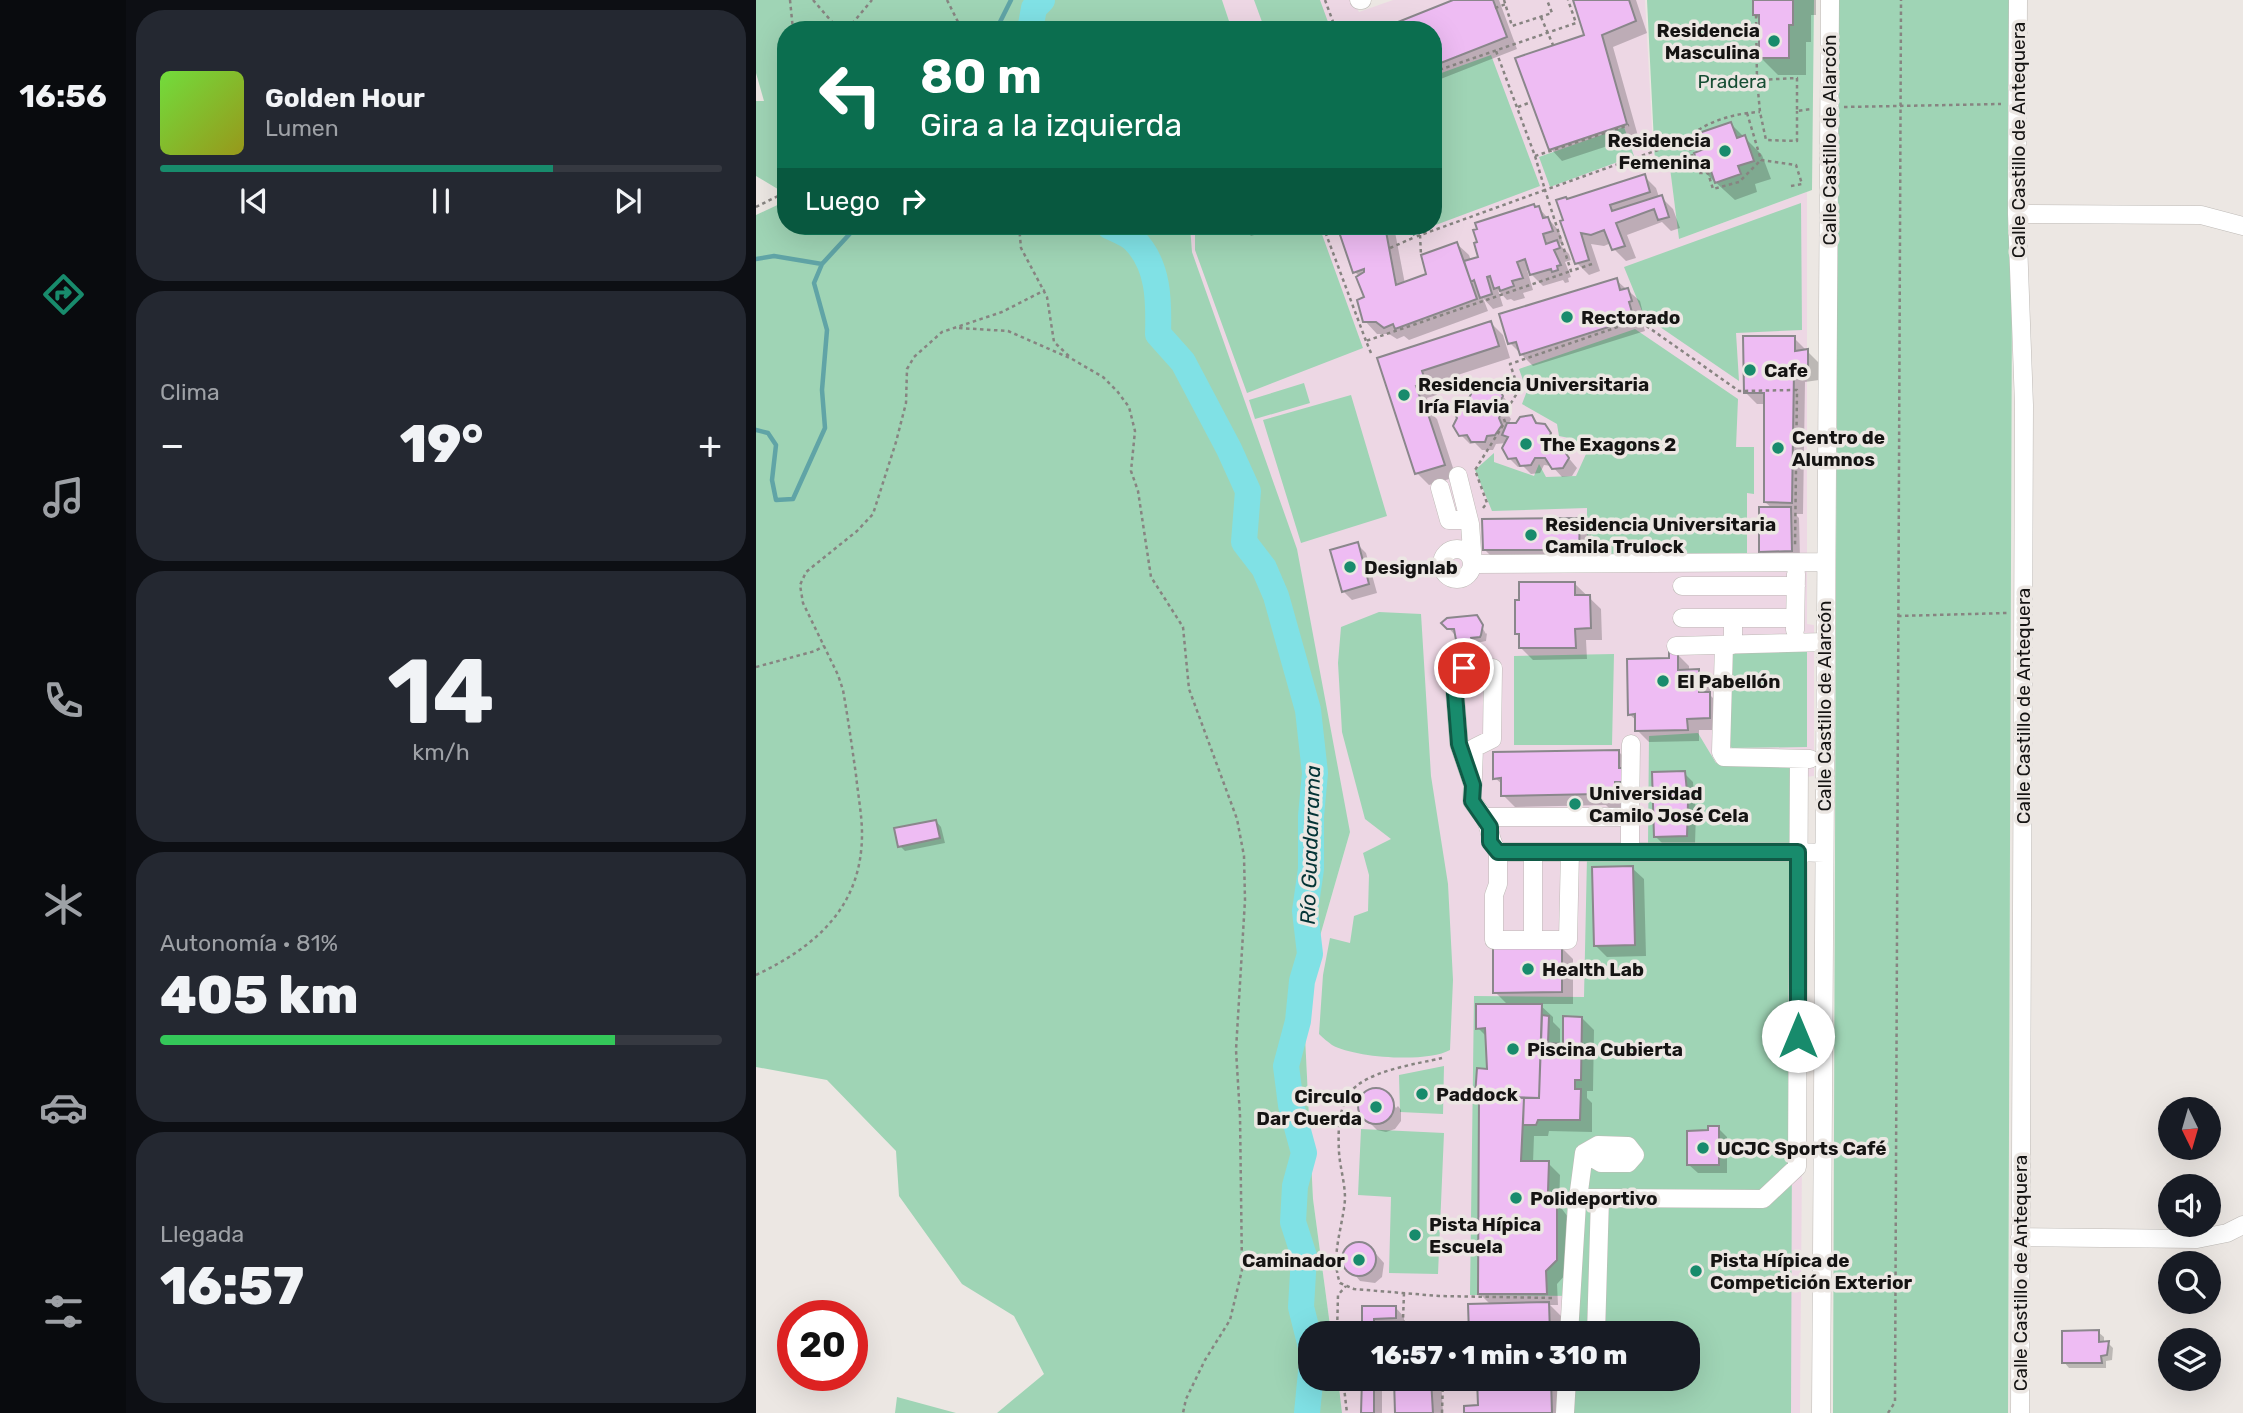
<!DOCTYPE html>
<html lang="es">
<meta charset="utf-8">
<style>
:root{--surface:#171b24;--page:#242831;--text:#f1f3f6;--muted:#9ea1a6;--line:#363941;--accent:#188b6c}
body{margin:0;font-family:Rubik,sans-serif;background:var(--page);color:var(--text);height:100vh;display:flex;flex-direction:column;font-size:26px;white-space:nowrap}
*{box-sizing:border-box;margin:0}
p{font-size:23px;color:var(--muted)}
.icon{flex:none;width:38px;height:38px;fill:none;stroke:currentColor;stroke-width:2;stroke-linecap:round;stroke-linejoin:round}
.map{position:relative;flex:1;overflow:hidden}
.panel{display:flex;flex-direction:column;gap:10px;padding:10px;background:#0d0f14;width:630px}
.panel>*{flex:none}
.guide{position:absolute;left:21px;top:21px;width:665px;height:214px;border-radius:28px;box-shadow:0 7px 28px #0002;background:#0b6e4f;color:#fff;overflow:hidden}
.needle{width:46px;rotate:175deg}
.tools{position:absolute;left:1402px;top:1097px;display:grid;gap:14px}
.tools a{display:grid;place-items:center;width:63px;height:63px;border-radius:50%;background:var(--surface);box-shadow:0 7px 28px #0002;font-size:35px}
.speed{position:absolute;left:21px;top:1300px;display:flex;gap:14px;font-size:35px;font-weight:700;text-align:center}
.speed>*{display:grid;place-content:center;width:91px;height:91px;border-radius:50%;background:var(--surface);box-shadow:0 7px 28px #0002;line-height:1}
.speed .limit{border:10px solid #d22;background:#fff;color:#111}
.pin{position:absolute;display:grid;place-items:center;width:60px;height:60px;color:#fff;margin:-30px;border:4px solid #fff;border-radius:50%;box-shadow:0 2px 7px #0007}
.me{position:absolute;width:77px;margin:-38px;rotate:0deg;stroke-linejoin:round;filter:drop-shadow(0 0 5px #0008)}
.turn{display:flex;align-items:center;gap:24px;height:147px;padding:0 28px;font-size:32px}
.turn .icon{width:91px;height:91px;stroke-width:2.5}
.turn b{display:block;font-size:49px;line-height:60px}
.then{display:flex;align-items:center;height:66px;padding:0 28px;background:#0003;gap:14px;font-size:26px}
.big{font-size:52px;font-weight:800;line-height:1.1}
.panel .tile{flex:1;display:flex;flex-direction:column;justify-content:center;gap:10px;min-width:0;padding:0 24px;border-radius:28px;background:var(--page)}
.panel .dial{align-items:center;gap:0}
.dial b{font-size:91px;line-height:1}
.song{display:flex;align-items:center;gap:21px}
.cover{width:84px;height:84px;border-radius:10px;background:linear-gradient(135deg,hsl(100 70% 55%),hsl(60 70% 35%))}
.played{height:7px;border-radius:4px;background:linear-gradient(90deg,var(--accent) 70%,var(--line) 70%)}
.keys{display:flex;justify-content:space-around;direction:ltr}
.heat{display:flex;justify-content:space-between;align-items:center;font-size:38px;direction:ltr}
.charge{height:10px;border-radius:5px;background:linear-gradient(90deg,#34c759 81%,var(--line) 0)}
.trip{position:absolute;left:542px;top:1321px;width:402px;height:70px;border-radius:28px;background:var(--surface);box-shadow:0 7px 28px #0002;font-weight:800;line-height:70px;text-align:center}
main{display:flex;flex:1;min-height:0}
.dock{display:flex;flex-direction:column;width:126px;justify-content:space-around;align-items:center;background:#090b0e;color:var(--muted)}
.dock .icon{width:49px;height:49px}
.dock .current{color:var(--accent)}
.dock b{font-size:32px;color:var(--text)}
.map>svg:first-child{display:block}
</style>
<main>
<nav class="dock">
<b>16:56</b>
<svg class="icon current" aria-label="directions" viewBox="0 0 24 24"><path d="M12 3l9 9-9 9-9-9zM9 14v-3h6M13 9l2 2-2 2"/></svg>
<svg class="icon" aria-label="music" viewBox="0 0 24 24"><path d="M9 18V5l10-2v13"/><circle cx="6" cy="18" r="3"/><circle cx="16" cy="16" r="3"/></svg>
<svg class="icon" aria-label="phone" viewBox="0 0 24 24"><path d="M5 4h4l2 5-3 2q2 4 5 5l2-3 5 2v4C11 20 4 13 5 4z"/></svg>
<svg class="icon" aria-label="climate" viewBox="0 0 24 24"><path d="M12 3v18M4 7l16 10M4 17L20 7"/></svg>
<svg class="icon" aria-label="car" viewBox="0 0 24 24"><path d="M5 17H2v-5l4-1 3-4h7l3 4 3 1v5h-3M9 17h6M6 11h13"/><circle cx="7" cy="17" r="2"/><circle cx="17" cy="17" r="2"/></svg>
<svg class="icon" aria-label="filters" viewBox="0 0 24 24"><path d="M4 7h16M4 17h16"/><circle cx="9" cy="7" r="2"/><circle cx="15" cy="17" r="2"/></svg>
</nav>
<section class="panel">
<div class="tile">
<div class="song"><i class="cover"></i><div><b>Golden Hour</b><p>Lumen</p></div></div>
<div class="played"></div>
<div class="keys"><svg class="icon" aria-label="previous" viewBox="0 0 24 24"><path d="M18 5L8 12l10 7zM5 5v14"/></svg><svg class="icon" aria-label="pause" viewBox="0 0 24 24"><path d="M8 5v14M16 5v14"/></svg><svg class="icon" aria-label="next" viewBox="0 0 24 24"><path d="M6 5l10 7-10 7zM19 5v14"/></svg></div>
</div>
<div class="tile"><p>Clima</p>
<div class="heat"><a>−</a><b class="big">19°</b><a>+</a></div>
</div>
<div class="tile dial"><b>14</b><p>km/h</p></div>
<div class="tile"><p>Autonomía · 81%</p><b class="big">405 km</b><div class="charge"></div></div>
<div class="tile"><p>Llegada</p><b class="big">16:57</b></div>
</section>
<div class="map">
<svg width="1487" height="1413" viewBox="0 0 1487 1413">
<rect width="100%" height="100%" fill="#ece7e3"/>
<path fill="#edd7e4" d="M466,0H597L603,12L637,0H889L898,164L913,159L923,239L1056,190L1051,192V624L1058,625V776L1049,777L1044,1413H586L582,1379H933V1334L575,1333L557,1199L547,995L594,832L436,252L434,226H677V30H476Z"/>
<path fill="#9fd4b5" d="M0,0H466L476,30H30V194L0,176V101H8L0,73Z
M498,0H564L572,22L550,30H509Z
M891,0H1058L1056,190L923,239L913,160L899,163Z
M1082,0H1257L1252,1413H1077Z
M735,55L784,186L677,226V76Z
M868,127L878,156L794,187L783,157Z
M30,201V226H434L436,252L541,549L594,832L547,995L557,1199L575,1333L555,1334V1379H582L586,1413H241L288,1374L258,1316L206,1284L143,1196L140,1151L71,1080L0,1067V215Z
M1045,203L1046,330L980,333L983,381L888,316L868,267Z
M439,226H563L607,348L491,393L439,250Z
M879,329L982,399L980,447H998V494L991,493V553L831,554V508L736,511L719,470L738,453V462L778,476L783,464L790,477L820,476L830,454L813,438L803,436L801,424L766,404L771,391L763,369Z
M548,383L554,403L499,419L493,400Z
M595,395L631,516L545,543L507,420Z
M623,612L665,614L675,776L692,884L697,980L694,1050C671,1063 599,1058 576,1045C572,1042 567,1038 563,1034L567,975L574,938L594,943L598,916L612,911L613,875L607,853L635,839L609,819L586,732L582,663L585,627Z
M1051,649V747L976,748L971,744L976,651Z
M858,654L856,745H758V656Z
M942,733L960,763L1038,765L1035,845H892L893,736Z
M831,857L1037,859L1035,1413H816V1379H933V1334L818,1333L819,1296L714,1295L718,996L828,997Z
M688,1066L687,1114L644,1112L643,1075Z
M605,1129L688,1133L682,1274L633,1273L635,1197L602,1195Z
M141,1397L200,1413H139Z"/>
<path fill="#0003" d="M702,0H743L761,49L677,82V30Z
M818,0H880L891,33L857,47L882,136L806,161L795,149L830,36Z
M998,0H1060V15H1055V42H1050V75H1022L1004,57L1005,21L998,14Z
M975,124L1006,155L1015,179L999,184L1001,192L979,200L946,170L951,150Z
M888,176L900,188L903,197H905L917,209L924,228L915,231L906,222L871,235L880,258L870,261L858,249L855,243L848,246L835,244L844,271L833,275L821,263L812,201Z
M783,208L803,231L807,243L803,244L813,254L815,260L809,262L815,277L812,278L813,282L809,283L807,280L787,286L771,270L777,290L767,293L769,298L758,301L755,299L751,300L742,290L747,306L737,309L727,298L732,311L653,340L648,336L641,339L633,334H621L609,321L611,298L604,277L599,272L593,226H633L639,232L649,284L672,275L701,244L713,255L715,261L724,258Z
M486,226H527L495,236Z
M563,226H583L568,231Z
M860,280L884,301L887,313L884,314L889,331L777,366L754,343Z
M735,323L747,335L754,358L677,383L681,395L671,398L676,414L681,419L700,477L673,485L661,473L623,359Z
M1038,338L1063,363V380L1049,382L1047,514H1039L1043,518L1044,559L1013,560L1005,551L1017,509L1009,502L1010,404H1001L989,392Z
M739,387L755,406L751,413L755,419L752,425H761L775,416L784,425L788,426L803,443L799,450H806L821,468L816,476L806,477L796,466L788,465L784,473L775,474L767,466L762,467L753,458L751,443L740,444L737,450H726L719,443L714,444L705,435L713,401Z
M823,520L835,532L834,561L741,562L729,550Z
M601,544L610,553L621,593L596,600L587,591Z
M819,584L845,609L846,640H830L831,659L777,660L765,648V638L761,633Z
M722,620L730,634L731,633L730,641L720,643L721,652L709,655L704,650L701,634H698L688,623Z
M921,654L933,666V671H942L954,683V695L965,706V730H943V741L893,742L881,730V721L873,714Z
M862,751L874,763L870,810H855L850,805L759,807L747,795V785L739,778Z
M928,773L937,782L940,812L939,844L908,845L899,836Z
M180,821L185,827L189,843L149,851L144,846Z
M876,868L888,879L890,956L851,957L839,945Z
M805,947L817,959V1004H783L797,1017V1022L804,1029V1045H809L826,1018L838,1030L837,1091H831V1098L836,1103V1132L793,1131L792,1136H778L777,1163H792L804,1175L803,1205L812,1217V1272L801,1284L802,1305H794L805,1316V1334H715L735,1305L723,1293L725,1099L721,1096L733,1070L731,1037L722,1028L752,1005L739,992Z
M618,1089L630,1093L640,1108L642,1106L645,1110V1121L639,1129L630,1132L621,1130L605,1114V1102L610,1094Z
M962,1128L971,1137V1173H942L933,1165L953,1132Z
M602,1243L613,1246L628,1263L626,1277L619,1283L604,1281L588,1262L592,1247Z
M608,1308H640L648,1317V1326L626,1327V1334H608Z
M1342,1332L1348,1337V1343H1352L1357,1348L1356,1360L1350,1361V1368H1313L1308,1362Z
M607,1379H626V1413H607Z
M640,1379H685L687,1413H641Z
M723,1379H806L807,1413H710L723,1407Z"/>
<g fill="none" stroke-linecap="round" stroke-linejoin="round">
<path stroke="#60a4a6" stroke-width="4.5" d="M244,30V22L255,0
M0,259L18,256L66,264
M0,430L12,433L20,445L16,480L20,500L37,499L69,428L66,390L71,330L58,283L66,264L101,226"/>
<path stroke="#80e1e5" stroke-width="26" d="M274,30L278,8L286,0
M353,226C361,230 372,234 378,240C403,265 403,301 402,334L427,362L473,449L492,491L488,542L508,568L520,596L552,710L559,773L555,816V869L549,911L554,954L546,981L542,1021L530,1066L535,1105L548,1153L539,1186L537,1222L548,1256L545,1307L555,1347
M551,1413L555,1372"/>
</g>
<path fill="#eebcf3" stroke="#8a878b" stroke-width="2" d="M697,0H737L751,37L677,66V30H622Z
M817,0H873L880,21L846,35L871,124L793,150L759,58L828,35Z
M997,0H1037V25H1033V58H1003V15H997Z
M975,122L981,138L989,135L998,161L982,166L985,174L959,183L954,168L945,171L938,153L948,149L943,133Z
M889,174L894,192L854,205L856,211L906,195L913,217L902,220L898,209L860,223L869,246L856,250L848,230L835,235L825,233L833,260L819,264L804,221L807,220L800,200L810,197L811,199Z
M778,204L779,207L783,206L787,218L792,217L797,231L787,234L790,244L801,240L804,248L798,250L805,265L801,266L802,270L796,272L795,269L774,275L769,259L761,262L767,278L756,281L758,286L744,291L743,287L738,289L734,276L731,277L736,294L724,298L718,280L715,282L708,261L722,257L718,243L721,242L717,230L721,229L719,223Z
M591,226H629L640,285L670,274L665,255L701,242L721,299L639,329L637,324L628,328L620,322H607L601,300L608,297L600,277L608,272V269L597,273L582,229Z
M861,278L864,290L872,288L876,301L873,302L878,319L764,355L760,342L752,344L743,314Z
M735,321L743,346L666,371L670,383L660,386L667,406L669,405L689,465L659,474L621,358Z
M987,336H1039V351L1052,349V369L1038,371L1036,503L1008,502V393H988Z
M729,385H740L747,396L743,403L747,410L743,418L746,425L739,435L731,436L729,442H715L711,435L703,436L697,426L701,418L697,411L703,400H712L716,392H725Z
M776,415L780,423L789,424L795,433L791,441L795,448L807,449L813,458L807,468L796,469L789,458H779L775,465L764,466L760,458L752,459L746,448L752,437L746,435L751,423H760L764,417Z
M1003,507H1035L1036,551L1003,552Z
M824,518L823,550H727L726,519Z
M602,542L613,584L586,592L574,550Z
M763,582H819V595H834L835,628L819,629L820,648H763V634H759V600H763Z
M721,615L727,625L725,635L724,637L715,638L716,647L713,649L702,651L698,629H691L685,623L691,618Z
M913,652H922V670L943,669V692H954V718L931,719L932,730L879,731V714L872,715L871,659L913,658Z
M863,750V768H867V782H859V799H842V794L745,796V778L737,779V752Z
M929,771L932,802L931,836L898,837L896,772Z
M180,820L184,838L142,847L138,828Z
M877,866L879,945L838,946L836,867Z
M737,946H806V992L737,993Z
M720,1004H786L783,1098L719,1096L721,1068L731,1069L729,1028L720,1029Z
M786,1015L793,1016L792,1043L807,1044V1016L826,1017L825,1080H819V1089H825L824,1120H782L780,1125H767L768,1098H783Z
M602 1106a18 18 0 1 1 36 0a18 18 0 1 1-36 0Z
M723,1096L768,1098L765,1161H793L792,1191L801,1204V1260L790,1271L791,1294H722Z
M952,1126H963V1165H931V1131L952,1130Z
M586 1259a17 17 0 1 1 34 0a17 17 0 1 1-34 0Z
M793,1302L794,1334H713L712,1304Z
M606,1306H640V1318L618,1319V1334H606Z
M1343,1330V1342L1353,1341L1351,1355L1345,1356L1346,1363H1306V1331Z
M606,1379H618V1413H605Z
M638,1379H675L677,1413H639Z
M721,1379H795L796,1413H708V1406L722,1405Z"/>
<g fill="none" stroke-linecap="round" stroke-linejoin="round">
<defs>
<path id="minor" d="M603,0H606
M1262,0L1261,214L1268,405L1264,1413
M1261,214L1445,215L1487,226
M702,476L714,524L717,564L1069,562
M684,488L693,520H713
M686 564a15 15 0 1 1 30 0a15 15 0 1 1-30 0Z
M926,586H1040
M926,618H977
M1039,630L1040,574
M968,645L965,752L968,757L1054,759
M977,645V618H1039
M920,646L1069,642
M717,785L703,744L698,681L708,668H737L736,739L718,748L716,801L728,817H874L875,744
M728,817C736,830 732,839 742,852
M874,817V852
M814,852L812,940H738V895L742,884V852H1042L1068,853
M777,940V852
M828,1153L842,1145L872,1146L879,1155L872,1163H845L828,1153L823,1191L829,1198H844
M1264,1237L1441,1239L1471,1233L1487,1225
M813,1334L821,1203L829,1198
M840,1334L844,1198L1007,1199L1041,1167L1043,759
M809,1413L811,1379
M1065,1413L1074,0"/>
</defs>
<use href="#minor" stroke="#bebab6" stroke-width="19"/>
<path stroke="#878481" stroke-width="2.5" stroke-dasharray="3.5 3.5" stroke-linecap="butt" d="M34,0L37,30
M57,0L83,30
M191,0L206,30
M569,0L580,30
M748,0L756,26L796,13L791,0
M739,8L750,4
M1000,15L1001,80L1041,78V111L1056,109
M785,17L797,45
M83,28L95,25L116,0
M593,30L608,24L610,30
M677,72L820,23L812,0
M1001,80L1004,112L1010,140L1041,141V111
M762,107L775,102
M1088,107L1245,104
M991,113L1005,160L1040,165L1046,184L1035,186
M931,141L942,173H952L957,189L983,182L1005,160
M779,156L873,125
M0,207L30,192
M263,226L265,248L291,297L298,342L315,358
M567,226L610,341
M654,226L659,237L789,190L779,156L740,51
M664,235L665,255
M634,248L659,237
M836,264L815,271L789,190L930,140C947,122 979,113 1004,112
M203,328L252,331L316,359L347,377L361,391L373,407L379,431L375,471L382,491L395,577L427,627L433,689L481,819L488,856L489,900L480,1050L484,1116L486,1270L474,1320L449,1360L430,1399L427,1413
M615,353L610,341L815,271
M727,508L731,503L719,470L749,422L747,416L763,390L754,364L882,320L983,391L1041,390L1039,546
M1142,616L1251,613
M0,667L59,651L68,646
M0,975C61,946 106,906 106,834C106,815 102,795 100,775C96,747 92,718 87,690L82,675L47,603L44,585L50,572L101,531L117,514L140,442L150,403L151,369L158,357L186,332L246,312L289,290
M686,1058C661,1064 608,1071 593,1094C582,1111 582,1133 583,1152C584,1168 589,1182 589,1199C587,1227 574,1256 584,1283L598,1289L683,1296L798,1298
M648,1293L647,1320L654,1334
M581,1334L582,1295L590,1286
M587,1379L591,1413
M686,1413L687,1379
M1132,1413L1139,1402L1145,0"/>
<use href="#minor" stroke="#fff" stroke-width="18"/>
</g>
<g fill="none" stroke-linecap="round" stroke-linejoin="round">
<defs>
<path id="route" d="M708,668L698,681L703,744L717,785L716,801L734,827V842L742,852H1042V1036"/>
</defs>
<use href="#route" stroke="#105a46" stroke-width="18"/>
<use href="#route" stroke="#188b6c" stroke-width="12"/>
</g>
<g fill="#188b6c" stroke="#ece7e3" stroke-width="2.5">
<circle cx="1018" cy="41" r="7"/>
<circle cx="969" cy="151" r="7"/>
<circle cx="811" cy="317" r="7"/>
<circle cx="994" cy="370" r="7"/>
<circle cx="648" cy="395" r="7"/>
<circle cx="770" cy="444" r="7"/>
<circle cx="1022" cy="448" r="7"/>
<circle cx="775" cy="535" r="7"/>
<circle cx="594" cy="567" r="7"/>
<circle cx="907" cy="681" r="7"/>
<circle cx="819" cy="804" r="7"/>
<circle cx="772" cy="969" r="7"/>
<circle cx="757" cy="1049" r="7"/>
<circle cx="666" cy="1094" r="7"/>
<circle cx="620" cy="1107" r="7"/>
<circle cx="947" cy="1148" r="7"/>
<circle cx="760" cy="1198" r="7"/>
<circle cx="659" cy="1235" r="7"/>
<circle cx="603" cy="1260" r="7"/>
<circle cx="940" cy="1271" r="7"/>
</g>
<g text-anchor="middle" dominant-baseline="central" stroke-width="7" stroke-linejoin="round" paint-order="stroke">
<g font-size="19" font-weight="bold" fill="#151413" stroke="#ece7e3" text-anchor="start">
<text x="1004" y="30" text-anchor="end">Residencia<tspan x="1004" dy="22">Masculina</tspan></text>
<text x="955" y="140" text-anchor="end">Residencia<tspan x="955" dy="22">Femenina</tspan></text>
<text x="825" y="317">Rectorado</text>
<text x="1008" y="370">Cafe</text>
<text x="662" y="384">Residencia Universitaria<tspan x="662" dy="22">Iría Flavia</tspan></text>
<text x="1036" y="437">Centro de<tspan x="1036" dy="22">Alumnos</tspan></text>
<text x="784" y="444">The Exagons 2</text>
<text x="789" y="524">Residencia Universitaria<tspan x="789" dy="22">Camila Trulock</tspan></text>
<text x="608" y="567">Designlab</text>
<text x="921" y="681">El Pabellón</text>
<text x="833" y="793">Universidad<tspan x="833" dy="22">Camilo José Cela</tspan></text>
<text x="786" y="969">Health Lab</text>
<text x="771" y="1049">Piscina Cubierta</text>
<text x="680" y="1094">Paddock</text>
<text x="606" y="1096" text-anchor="end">Circulo<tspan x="606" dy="22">Dar Cuerda</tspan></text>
<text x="961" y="1148">UCJC Sports Café</text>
<text x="774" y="1198">Polideportivo</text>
<text x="673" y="1224">Pista Hípica<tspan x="673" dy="22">Escuela</tspan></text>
<text x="589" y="1260" text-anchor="end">Caminador</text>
<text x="954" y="1260">Pista Hípica de<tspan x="954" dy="22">Competición Exterior</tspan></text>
</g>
<g font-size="19" fill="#174e34" stroke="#ece7e3">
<text x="976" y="81">Pradera</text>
</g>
<g font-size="19" fill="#151413" stroke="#ece7e3">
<text transform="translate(1073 140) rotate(-90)">Calle Castillo de Alarcón</text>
<text transform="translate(1262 140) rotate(-90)">Calle Castillo de Antequera</text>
<text transform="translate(1068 706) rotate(-90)">Calle Castillo de Alarcón</text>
<text transform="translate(1267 706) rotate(-90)">Calle Castillo de Antequera</text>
<text transform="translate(1264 1273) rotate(-90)">Calle Castillo de Antequera</text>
</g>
<g font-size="21" font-style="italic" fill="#033436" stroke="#ece7e3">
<text transform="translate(554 845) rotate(-88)">Río Guadarrama</text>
</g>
</g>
</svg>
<div class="tools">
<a><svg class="needle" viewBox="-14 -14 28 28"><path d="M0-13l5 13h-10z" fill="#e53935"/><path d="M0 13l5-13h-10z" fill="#9ea1a6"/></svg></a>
<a><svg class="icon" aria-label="sound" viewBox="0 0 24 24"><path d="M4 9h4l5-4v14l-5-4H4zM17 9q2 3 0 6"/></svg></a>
<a><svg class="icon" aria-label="search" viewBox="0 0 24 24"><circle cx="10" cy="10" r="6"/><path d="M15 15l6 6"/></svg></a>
<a><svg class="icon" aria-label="layers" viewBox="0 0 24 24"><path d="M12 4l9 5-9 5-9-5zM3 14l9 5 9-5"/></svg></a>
</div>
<div class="speed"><div class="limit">20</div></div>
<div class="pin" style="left:708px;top:668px;background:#d93025"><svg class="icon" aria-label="arrive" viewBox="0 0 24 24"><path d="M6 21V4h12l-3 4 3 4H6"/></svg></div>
<svg class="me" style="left:1042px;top:1036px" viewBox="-20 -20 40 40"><circle r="19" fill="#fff"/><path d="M0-13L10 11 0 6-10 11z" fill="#188b6c"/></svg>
<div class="trip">16:57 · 1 min · 310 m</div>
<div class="guide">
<div class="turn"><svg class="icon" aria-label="left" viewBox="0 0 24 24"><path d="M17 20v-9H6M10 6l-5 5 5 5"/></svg><div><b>80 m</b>Gira a la izquierda</div></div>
<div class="then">Luego<svg class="icon" aria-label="right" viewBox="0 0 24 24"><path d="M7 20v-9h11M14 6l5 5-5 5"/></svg></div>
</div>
</div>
</main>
